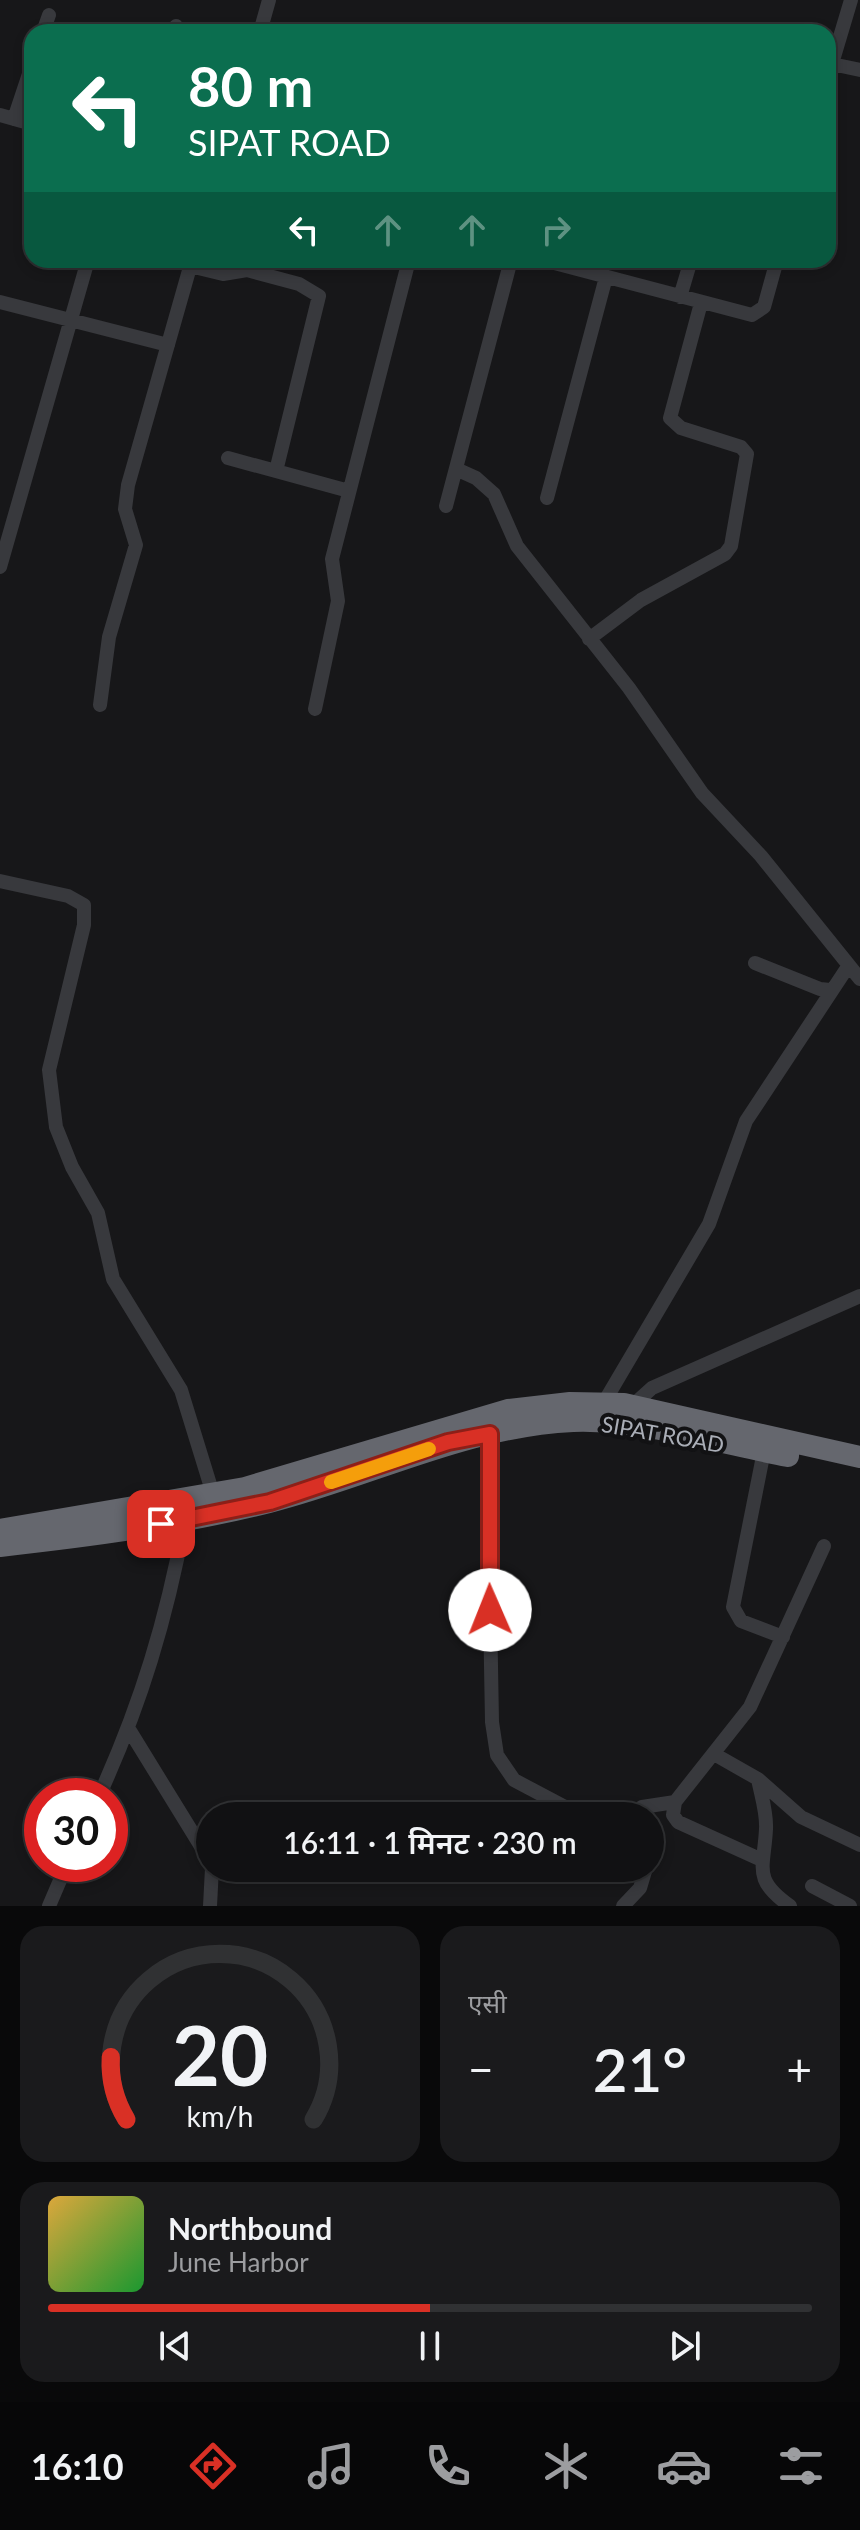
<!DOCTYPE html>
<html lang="hi">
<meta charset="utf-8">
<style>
:root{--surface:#111113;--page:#1a1a1c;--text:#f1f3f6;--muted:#9c9da0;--line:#303133;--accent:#d93025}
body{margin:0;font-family:Lato,"Noto Sans Devanagari",sans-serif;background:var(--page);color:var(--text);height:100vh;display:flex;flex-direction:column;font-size:30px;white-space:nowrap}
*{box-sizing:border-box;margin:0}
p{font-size:26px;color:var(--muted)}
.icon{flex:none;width:44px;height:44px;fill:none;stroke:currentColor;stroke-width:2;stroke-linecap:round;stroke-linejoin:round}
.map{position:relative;height:1906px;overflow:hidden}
.details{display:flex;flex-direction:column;gap:20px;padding:20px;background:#09090a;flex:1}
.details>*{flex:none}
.guide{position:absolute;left:24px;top:24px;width:812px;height:244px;border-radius:24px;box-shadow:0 4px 12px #0003,0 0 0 2px var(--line);background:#0b6e4f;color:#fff;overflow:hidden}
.speed{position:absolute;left:24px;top:1778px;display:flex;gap:16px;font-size:40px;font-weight:700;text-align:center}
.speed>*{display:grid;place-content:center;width:104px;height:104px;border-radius:50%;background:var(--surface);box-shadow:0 4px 12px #0003,0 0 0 2px var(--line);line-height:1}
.speed .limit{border:12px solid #d22;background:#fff;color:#111}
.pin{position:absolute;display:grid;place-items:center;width:68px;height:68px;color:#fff;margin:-34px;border-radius:16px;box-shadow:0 4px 12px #0006}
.me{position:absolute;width:88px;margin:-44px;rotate:359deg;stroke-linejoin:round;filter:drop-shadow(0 0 6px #0008)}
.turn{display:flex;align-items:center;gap:28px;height:168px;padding:0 32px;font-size:36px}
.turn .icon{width:104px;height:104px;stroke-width:2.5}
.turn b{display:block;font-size:56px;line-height:68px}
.lanes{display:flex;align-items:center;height:76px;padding:0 32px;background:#0003;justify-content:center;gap:40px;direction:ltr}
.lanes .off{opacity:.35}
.big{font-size:60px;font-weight:600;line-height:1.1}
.details .tile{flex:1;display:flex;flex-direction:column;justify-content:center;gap:12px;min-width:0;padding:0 28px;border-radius:24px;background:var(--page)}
.details .dial{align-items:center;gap:0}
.dial svg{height:208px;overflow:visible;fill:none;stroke:var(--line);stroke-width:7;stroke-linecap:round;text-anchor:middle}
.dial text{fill:var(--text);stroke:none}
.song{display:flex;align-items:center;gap:24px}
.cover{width:96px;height:96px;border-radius:12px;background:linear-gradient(135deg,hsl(40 70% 55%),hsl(130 70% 35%))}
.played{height:8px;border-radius:4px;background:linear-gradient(90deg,var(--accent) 50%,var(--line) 50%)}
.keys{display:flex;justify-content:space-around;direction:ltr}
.heat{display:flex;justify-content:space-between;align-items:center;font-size:44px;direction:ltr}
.details .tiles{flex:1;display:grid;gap:20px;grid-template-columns:1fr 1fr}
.tile:last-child{grid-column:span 2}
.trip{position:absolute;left:196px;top:1802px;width:468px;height:80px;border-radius:40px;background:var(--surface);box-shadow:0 4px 12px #0003,0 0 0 2px var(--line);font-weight:600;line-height:80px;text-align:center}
.tabs{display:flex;height:128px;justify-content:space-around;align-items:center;background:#070708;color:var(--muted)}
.tabs .icon{width:56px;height:56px}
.tabs .active{color:var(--accent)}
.tabs b{font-size:36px;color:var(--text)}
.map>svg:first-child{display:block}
</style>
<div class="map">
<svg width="860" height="1906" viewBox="0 0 860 1906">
<rect width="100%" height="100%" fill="#171719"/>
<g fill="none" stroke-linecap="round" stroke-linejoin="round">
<path stroke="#38393d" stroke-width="14" d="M43,32L49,15
M174,32L176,26
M260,32L269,0
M832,64L860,70
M828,77L851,0
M0,115L32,124
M14,119L32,65
M543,260L752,315L764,307L777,260
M190,266L223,274L247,270L299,284L319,296L276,471
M680,297L691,260
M0,302L168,345
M228,458L349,491
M456,469L476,478L494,494L517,546L629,688L702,793L761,856L860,979
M547,498L606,277
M446,506L511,260
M0,567L88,260
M589,639L641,600L725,554L731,546L747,454L741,447L681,428L670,418L701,303
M100,705L109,637L136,545L125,509L128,485L192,260
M315,709L338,601L332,559L409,260
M0,881L68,896L84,905V925L49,1070L56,1127L72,1167L98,1213L113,1279L181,1390L213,1494
M755,963L820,989L830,990
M603,1404L709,1224L746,1121L849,965
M632,1406L652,1388L860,1296
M490,1434L489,1553L492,1722L497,1755L514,1780L582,1816
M764,1451L733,1607L741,1621L783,1637
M130,1731L210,1861
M714,1754L758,1779L801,1817L860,1845
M758,1779C761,1795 767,1812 766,1829C764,1869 752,1879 790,1906
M99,1796C141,1704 167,1618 185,1519
M675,1802L673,1815L678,1822L762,1860
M631,1816L642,1807L675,1802L750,1707L824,1546
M812,1886L850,1906
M49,1906L67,1864
M210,1906L212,1868
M623,1906L640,1888L646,1868"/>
<path stroke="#65676e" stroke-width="22" d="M0,1530L245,1488L508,1410L570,1403L624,1404L860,1457
M0,1546C90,1536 181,1524 269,1502C371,1476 466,1426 573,1421C635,1418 725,1444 788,1456"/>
</g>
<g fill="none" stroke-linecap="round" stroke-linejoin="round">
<defs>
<path id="route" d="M161,1524L270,1502L448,1442L490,1434V1610"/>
</defs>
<use href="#route" stroke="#8d1f18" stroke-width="20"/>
<use href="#route" stroke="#d93025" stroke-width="14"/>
<path stroke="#f59e0b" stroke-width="14" d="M331,1482L429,1449"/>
</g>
<g text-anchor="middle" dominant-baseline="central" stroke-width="8" stroke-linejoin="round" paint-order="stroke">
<g font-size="22" fill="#aaaeb7" stroke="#121214">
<text transform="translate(663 1434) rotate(10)">SIPAT ROAD</text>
</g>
</g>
</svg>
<div class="speed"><div class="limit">30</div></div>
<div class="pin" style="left:161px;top:1524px;background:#d93025"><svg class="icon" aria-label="arrive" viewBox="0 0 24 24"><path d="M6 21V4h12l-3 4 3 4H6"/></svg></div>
<svg class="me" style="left:490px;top:1610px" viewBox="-20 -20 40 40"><circle r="19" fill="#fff"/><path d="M0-13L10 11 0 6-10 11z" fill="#d93025"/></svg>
<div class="trip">16:11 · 1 मिनट · 230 m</div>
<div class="guide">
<div class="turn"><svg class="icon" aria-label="left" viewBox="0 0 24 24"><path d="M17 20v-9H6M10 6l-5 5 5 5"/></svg><div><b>80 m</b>SIPAT ROAD</div></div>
<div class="lanes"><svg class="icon" aria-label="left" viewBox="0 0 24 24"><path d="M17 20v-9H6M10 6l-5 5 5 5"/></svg><svg class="icon off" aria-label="ahead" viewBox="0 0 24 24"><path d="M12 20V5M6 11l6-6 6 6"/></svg><svg class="icon off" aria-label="ahead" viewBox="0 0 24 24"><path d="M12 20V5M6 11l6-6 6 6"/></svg><svg class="icon off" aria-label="right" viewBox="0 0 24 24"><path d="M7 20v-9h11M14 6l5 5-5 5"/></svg></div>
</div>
</div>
<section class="details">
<div class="tiles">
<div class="tile dial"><svg viewBox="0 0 100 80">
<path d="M14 69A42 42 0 1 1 86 69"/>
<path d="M14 69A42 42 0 0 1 8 45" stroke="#d93025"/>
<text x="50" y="56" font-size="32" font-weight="700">20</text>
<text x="50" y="72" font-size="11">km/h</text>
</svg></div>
<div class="tile"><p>एसी</p>
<div class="heat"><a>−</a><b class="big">21°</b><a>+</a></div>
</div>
<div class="tile">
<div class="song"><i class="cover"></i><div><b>Northbound</b><p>June Harbor</p></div></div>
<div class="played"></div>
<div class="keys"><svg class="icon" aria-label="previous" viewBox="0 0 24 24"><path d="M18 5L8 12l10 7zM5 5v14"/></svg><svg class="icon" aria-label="pause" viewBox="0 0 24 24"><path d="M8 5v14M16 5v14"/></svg><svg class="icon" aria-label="next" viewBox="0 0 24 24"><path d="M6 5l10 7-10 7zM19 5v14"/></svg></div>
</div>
</div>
</section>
<nav class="tabs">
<b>16:10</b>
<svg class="icon active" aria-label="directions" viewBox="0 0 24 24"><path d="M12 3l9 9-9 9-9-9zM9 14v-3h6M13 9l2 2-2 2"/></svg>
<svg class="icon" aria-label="music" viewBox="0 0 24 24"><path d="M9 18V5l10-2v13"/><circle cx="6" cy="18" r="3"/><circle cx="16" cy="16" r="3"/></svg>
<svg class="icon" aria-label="phone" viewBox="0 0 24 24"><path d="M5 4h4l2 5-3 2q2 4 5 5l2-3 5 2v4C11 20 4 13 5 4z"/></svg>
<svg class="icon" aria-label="climate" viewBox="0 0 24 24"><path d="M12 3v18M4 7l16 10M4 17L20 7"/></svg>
<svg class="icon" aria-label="car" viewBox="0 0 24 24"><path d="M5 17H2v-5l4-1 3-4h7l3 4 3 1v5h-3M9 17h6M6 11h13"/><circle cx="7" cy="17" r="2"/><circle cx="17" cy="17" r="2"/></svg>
<svg class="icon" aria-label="filters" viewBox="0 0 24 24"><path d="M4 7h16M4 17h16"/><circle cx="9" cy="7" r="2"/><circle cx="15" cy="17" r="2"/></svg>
</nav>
